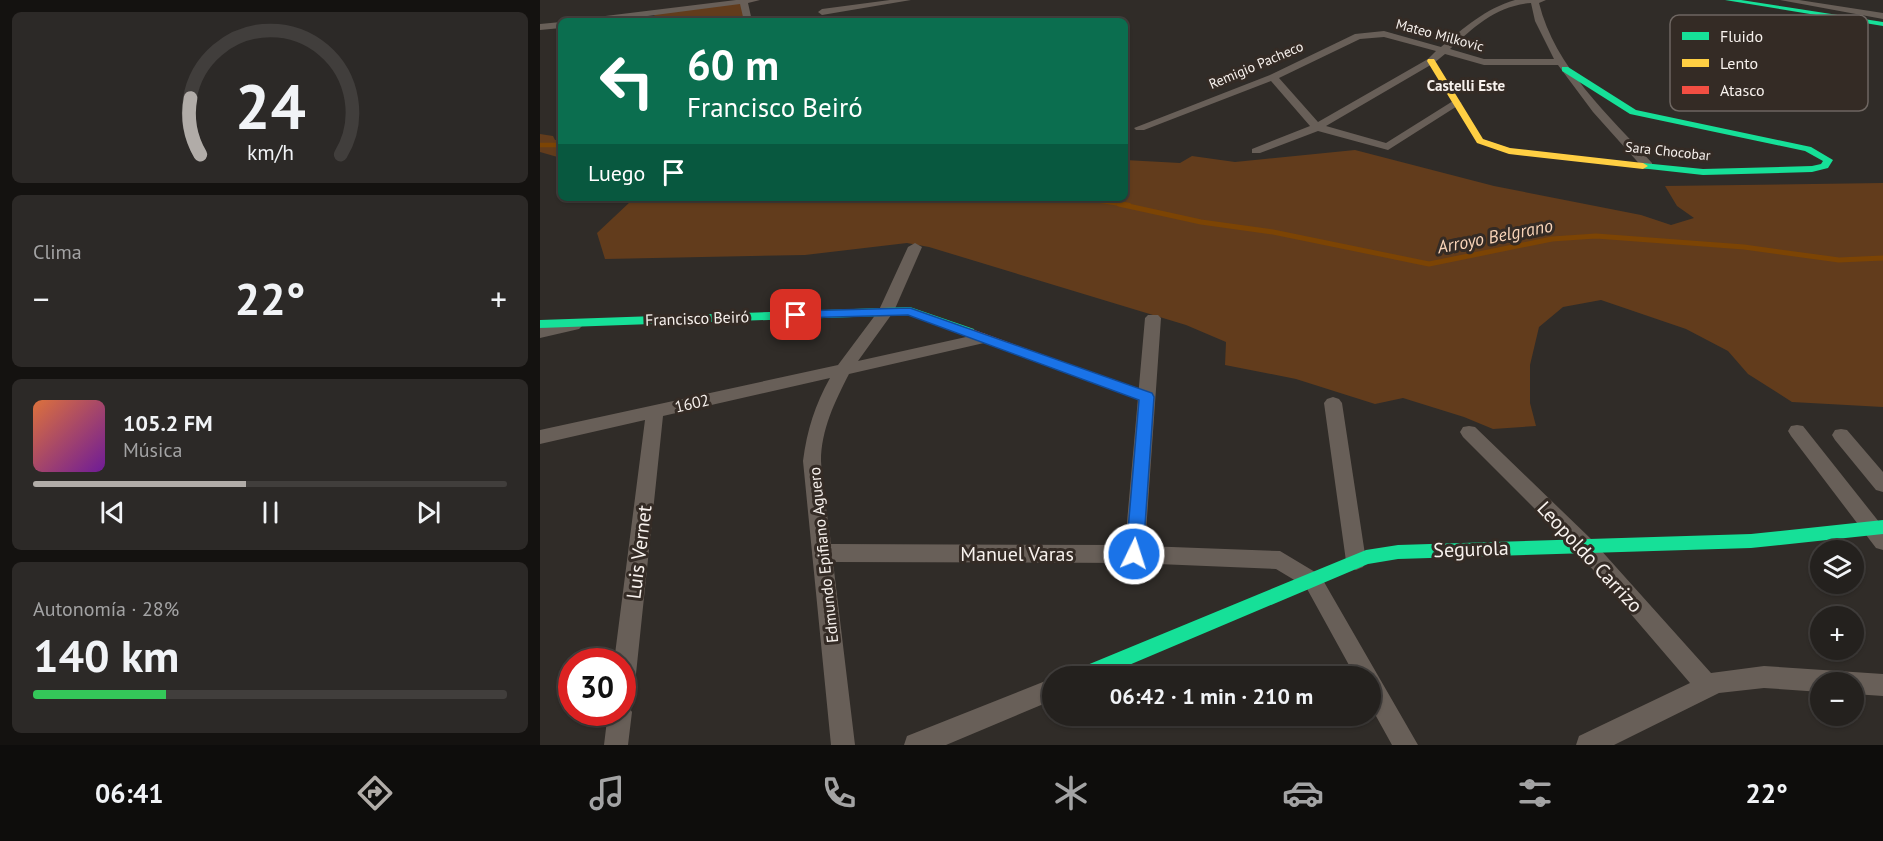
<!DOCTYPE html>
<html lang="es">
<meta charset="utf-8">
<style>
:root{--surface:#24211e;--page:#2c2927;--text:#f1f3f6;--muted:#a3a3a4;--line:#413e3c;--accent:#b1aca8}
body{margin:0;font-family:"PT Sans",sans-serif;background:var(--page);color:var(--text);height:100vh;display:flex;flex-direction:column;font-size:22px;white-space:nowrap}
*{box-sizing:border-box;margin:0}
p{font-size:20px;color:var(--muted)}
.icon{flex:none;width:33px;height:33px;fill:none;stroke:currentColor;stroke-width:2;stroke-linecap:round;stroke-linejoin:round}
.map{position:relative;flex:1;overflow:hidden}
.sheet{display:flex;flex-direction:column;gap:12px;padding:12px;background:#141210;width:540px}
.sheet>*{flex:none}
.top-card{position:absolute;left:18px;top:18px;width:570px;height:183px;border-radius:9px;box-shadow:0 2px 4px #0004,0 0 0 2px var(--line);background:#0b6e4f;color:#fff;overflow:hidden}
.buttons{position:absolute;left:1270px;top:540px;display:grid;gap:12px}
.buttons a{display:grid;place-items:center;width:54px;height:54px;border-radius:50%;background:var(--surface);box-shadow:0 2px 4px #0004,0 0 0 2px var(--line);font-size:30px}
.speed{position:absolute;left:18px;top:648px;display:flex;gap:12px;font-size:30px;font-weight:700;text-align:center}
.speed>*{display:grid;place-content:center;width:78px;height:78px;border-radius:50%;background:var(--surface);box-shadow:0 2px 4px #0004,0 0 0 2px var(--line);line-height:1}
.speed .limit{border:9px solid #d22;background:#fff;color:#111}
.pin{position:absolute;display:grid;place-items:center;width:51px;height:51px;color:#fff;margin:-26px;border-radius:12px;box-shadow:0 3px 9px #0006}
.me{position:absolute;width:66px;margin:-33px;rotate:4deg;stroke-linejoin:round;filter:drop-shadow(0 0 4px #0008)}
.turn{display:flex;align-items:center;gap:21px;height:126px;padding:0 30px;font-size:27px}
.turn .icon{width:78px;height:78px;stroke-width:2.5}
.turn b{display:block;font-size:42px;line-height:51px}
.then{display:flex;align-items:center;height:57px;padding:0 30px;background:#0003;gap:12px;font-size:22px}
.big{font-size:45px;font-weight:600;line-height:1.1}
.sheet .card{flex:1;display:flex;flex-direction:column;justify-content:center;gap:9px;min-width:0;padding:0 21px;border-radius:9px;background:var(--page)}
.sheet .dial{align-items:center;gap:0}
.dial svg{height:156px;overflow:visible;fill:none;stroke:var(--line);stroke-width:7;stroke-linecap:round;text-anchor:middle}
.dial text{fill:var(--text);stroke:none}
.song{display:flex;align-items:center;gap:18px}
.cover{width:72px;height:72px;border-radius:9px;background:linear-gradient(135deg,hsl(20 70% 55%),hsl(280 70% 35%))}
.played{height:6px;border-radius:3px;background:linear-gradient(90deg,var(--accent) 45%,var(--line) 45%)}
.keys{display:flex;justify-content:space-around;direction:ltr}
.heat{display:flex;justify-content:space-between;align-items:center;font-size:33px;direction:ltr}
.charge{height:9px;border-radius:4px;background:linear-gradient(90deg,#34c759 28%,var(--line) 0)}
.trip{position:absolute;left:502px;top:666px;width:339px;height:60px;border-radius:30px;background:var(--surface);box-shadow:0 2px 4px #0004,0 0 0 2px var(--line);font-weight:600;line-height:60px;text-align:center}
.tab-bar{display:flex;height:96px;justify-content:space-around;align-items:center;background:#0e0d0c;color:var(--muted)}
.tab-bar .icon{width:42px;height:42px}
.tab-bar .current{color:var(--accent)}
.tab-bar b{font-size:27px;color:var(--text)}
main{display:flex;flex:1;min-height:0}
.map>svg:first-child{display:block}
</style>
<main>
<section class="sheet">
<div class="card dial"><svg viewBox="0 0 100 80">
<path d="M14 69A42 42 0 1 1 86 69"/>
<path d="M14 69A42 42 0 0 1 9 40" stroke="#b1aca8"/>
<text x="50" y="56" font-size="32" font-weight="700">24</text>
<text x="50" y="72" font-size="11">km/h</text>
</svg></div>
<div class="card"><p>Clima</p>
<div class="heat"><a>−</a><b class="big">22°</b><a>+</a></div>
</div>
<div class="card">
<div class="song"><i class="cover"></i><div><b>105.2 FM</b><p>Música</p></div></div>
<div class="played"></div>
<div class="keys"><svg class="icon" aria-label="previous" viewBox="0 0 24 24"><path d="M18 5L8 12l10 7zM5 5v14"/></svg><svg class="icon" aria-label="pause" viewBox="0 0 24 24"><path d="M8 5v14M16 5v14"/></svg><svg class="icon" aria-label="next" viewBox="0 0 24 24"><path d="M6 5l10 7-10 7zM19 5v14"/></svg></div>
</div>
<div class="card"><p>Autonomía · 28%</p><b class="big">140 km</b><div class="charge"></div></div>
</section>
<div class="map">
<svg width="1343" height="745" viewBox="0 0 1343 745">
<rect width="100%" height="100%" fill="#302c28"/>
<path fill="#623c1c" d="M204,2L208,21H113L115,13Z
M0,134L13,136L15,140H21V158L0,152Z
M815,150L954,186L1101,215L1131,225L1154,218L1137,206L1125,186L1343,183V407L1252,402L1208,374L1188,351L1146,329L1061,300L1023,307L999,327L990,365V403L996,426L953,429L924,417L863,398L835,404L756,379L685,365L686,342L646,325L389,247L367,243L265,255L65,259L57,233L90,202L89,198H585V160L640,163L652,156L695,162Z"/>
<g fill="none" stroke-linecap="round" stroke-linejoin="round">
<path stroke="#7c4404" stroke-width="4.5" d="M0,145H21
M541,198L589,205"/>
<path stroke="#7c4404" stroke-width="5" d="M579,204L661,222L733,232L889,264L1012,239L1056,236L1204,247L1299,260L1343,258"/>
<path fill="#685f58" fill-rule="evenodd" d="M196,0H220L208,3L212,21H204L200,4L69,21H45L49,18Z
M350,0H371L282,15L278,12L282,9Z
M975,0H1006L999,3C1015,68 1069,115 1112,163V169H1104L1053,112L1018,65H944L905,54L894,63L786,126L846,143L913,101L922,103L848,150L778,131L720,153H712V149L770,126L731,81L604,130H596L594,128L730,75L815,34L844,31L901,47C925,27 945,9 975,0ZM991,3L995,21L1014,59H944L910,49C934,27 956,6 991,3ZM844,37L896,51L888,59L778,122L739,78L820,39Z
M1240,0H1259L1343,13V19Z
M21,22V28L0,30V24Z
M375,243L382,247L354,311L318,361L444,333L452,338L444,343L309,374C295,401 281,430 281,461C282,489 288,517 291,544L585,545L605,318L608,315H618L621,318L605,546L740,551L780,575L878,745H852L831,707V676H815L766,587L736,569L594,563L293,562L315,745H291L263,461C267,430 275,405 290,378L123,416L94,693L90,701L86,703L92,712L88,745H64L68,712H82V662H74L105,420L0,444V430L298,365L339,310L368,247Z
M34,321L39,323L42,326L39,329L0,338V328Z
M793,397L799,399L802,403L826,561L823,567L816,570L809,567L806,561L784,403L787,399Z
M1257,425L1263,426L1343,527V550L1336,548L1251,436L1248,431L1251,426Z
M929,426L935,427L1050,538L1171,673L1224,666L1343,674V696L1314,694V682H1281V692L1224,688L1179,693L1074,745H1036L1039,736L1150,683L1036,550L923,437L920,432L923,427Z
M1301,429L1307,430L1343,472V492L1336,490L1295,440L1292,435L1295,430Z
M513,678V700L406,745H364L367,736Z"/>
<path fill="#16e098" fill-rule="evenodd" d="M1185,0H1201L1343,22V26Z
M1022,67H1028L1096,110L1271,147L1293,160L1288,168L1272,172L1163,175L1100,168V164L1103,163L1163,169L1272,166L1281,164L1283,161L1265,151L1090,114L1022,71Z
M370,307L434,329L435,332L429,336L369,315L0,328V320Z
M1343,520V534L1211,548L858,559L828,564L563,676H532L535,670L826,550L858,545L1211,534Z"/>
<path fill="#ffcf43" fill-rule="evenodd" d="M888,59H894L943,139L970,148L1103,163L1108,166L1103,169L969,154L937,143L887,61Z"/>
<path fill="#f24e42" fill-rule="evenodd" d="M429,328L612,394L614,397L612,400H602L424,335L423,332Z"/>
</g>
<path fill="#1a73e8" stroke="#114b97" stroke-width="1.5" d="M370,308L612,393L614,397L603,554L600,559L594,561L588,559L586,554L599,400L368,315L256,318L249,315L256,311Z"/>
<g text-anchor="middle" dominant-baseline="central" stroke-width="6" stroke-linejoin="round" paint-order="stroke">
<g font-size="14" fill="#f7f1ed" stroke="#342b25">
<text transform="translate(900 35) rotate(15)">Mateo Milkovic</text>
<text transform="translate(716 65) rotate(-23)">Remigio Pacheco</text>
<text transform="translate(1128 151) rotate(6)">Sara Chocobar</text>
</g>
<g font-size="15" font-weight="bold" fill="#f7f1ed" stroke="#342b25">
<text x="926" y="85">Castelli Este</text>
</g>
<g font-size="16" fill="#f7f1ed" stroke="#342b25">
<text transform="translate(157 318) rotate(-2)">Francisco Beiró</text>
<text transform="translate(152 403) rotate(-13)">1602</text>
<text transform="translate(283 555) rotate(-96)">Edmundo Epifiano Aguero</text>
</g>
<g font-size="18" font-style="italic" fill="#f9d4b8" stroke="#342b25">
<text transform="translate(955 236) rotate(-11)">Arroyo Belgrano</text>
</g>
<g font-size="20" fill="#f7f1ed" stroke="#342b25">
<text transform="translate(931 549) rotate(-2)">Segurola</text>
<text transform="translate(99 552) rotate(-83)">Luis Vernet</text>
<text x="477" y="554">Manuel Varas</text>
<text transform="translate(1050 557) rotate(47)">Leopoldo Carrizo</text>
</g>
</g>
<rect x="1130" y="15" width="198" height="96" rx="9" fill="#342b25" stroke="#6e6661" stroke-width="1.5"/>
<rect x="1142" y="32" width="27" height="8" fill="#16e098"/>
<rect x="1142" y="59" width="27" height="8" fill="#ffcf43"/>
<rect x="1142" y="86" width="27" height="8" fill="#f24e42"/>
<g font-size="16" fill="#f7f1ed">
<text x="1180" y="42">Fluido</text>
<text x="1180" y="69">Lento</text>
<text x="1180" y="96">Atasco</text>
</g>
</svg>
<div class="buttons">
<a><svg class="icon" aria-label="layers" viewBox="0 0 24 24"><path d="M12 4l9 5-9 5-9-5zM3 14l9 5 9-5"/></svg></a>
<a>+</a>
<a>−</a>
</div>
<div class="speed"><div class="limit">30</div></div>
<div class="pin" style="left:256px;top:315px;background:#d93025"><svg class="icon" aria-label="arrive" viewBox="0 0 24 24"><path d="M6 21V4h12l-3 4 3 4H6"/></svg></div>
<svg class="me" style="left:594px;top:554px" viewBox="-20 -20 40 40"><circle r="17" fill="#1a73e8" stroke="#fff" stroke-width="3"/><path d="M0-11L8 9 0 5-8 9z" fill="#fff"/></svg>
<div class="trip">06:42 · 1 min · 210 m</div>
<div class="top-card">
<div class="turn"><svg class="icon" aria-label="left" viewBox="0 0 24 24"><path d="M17 20v-9H6M10 6l-5 5 5 5"/></svg><div><b>60 m</b>Francisco Beiró</div></div>
<div class="then">Luego<svg class="icon" aria-label="arrive" viewBox="0 0 24 24"><path d="M6 21V4h12l-3 4 3 4H6"/></svg></div>
</div>
</div>
</main>
<nav class="tab-bar">
<b>06:41</b>
<svg class="icon current" aria-label="directions" viewBox="0 0 24 24"><path d="M12 3l9 9-9 9-9-9zM9 14v-3h6M13 9l2 2-2 2"/></svg>
<svg class="icon" aria-label="music" viewBox="0 0 24 24"><path d="M9 18V5l10-2v13"/><circle cx="6" cy="18" r="3"/><circle cx="16" cy="16" r="3"/></svg>
<svg class="icon" aria-label="phone" viewBox="0 0 24 24"><path d="M5 4h4l2 5-3 2q2 4 5 5l2-3 5 2v4C11 20 4 13 5 4z"/></svg>
<svg class="icon" aria-label="climate" viewBox="0 0 24 24"><path d="M12 3v18M4 7l16 10M4 17L20 7"/></svg>
<svg class="icon" aria-label="car" viewBox="0 0 24 24"><path d="M5 17H2v-5l4-1 3-4h7l3 4 3 1v5h-3M9 17h6M6 11h13"/><circle cx="7" cy="17" r="2"/><circle cx="17" cy="17" r="2"/></svg>
<svg class="icon" aria-label="filters" viewBox="0 0 24 24"><path d="M4 7h16M4 17h16"/><circle cx="9" cy="7" r="2"/><circle cx="15" cy="17" r="2"/></svg>
<b>22°</b>
</nav>
